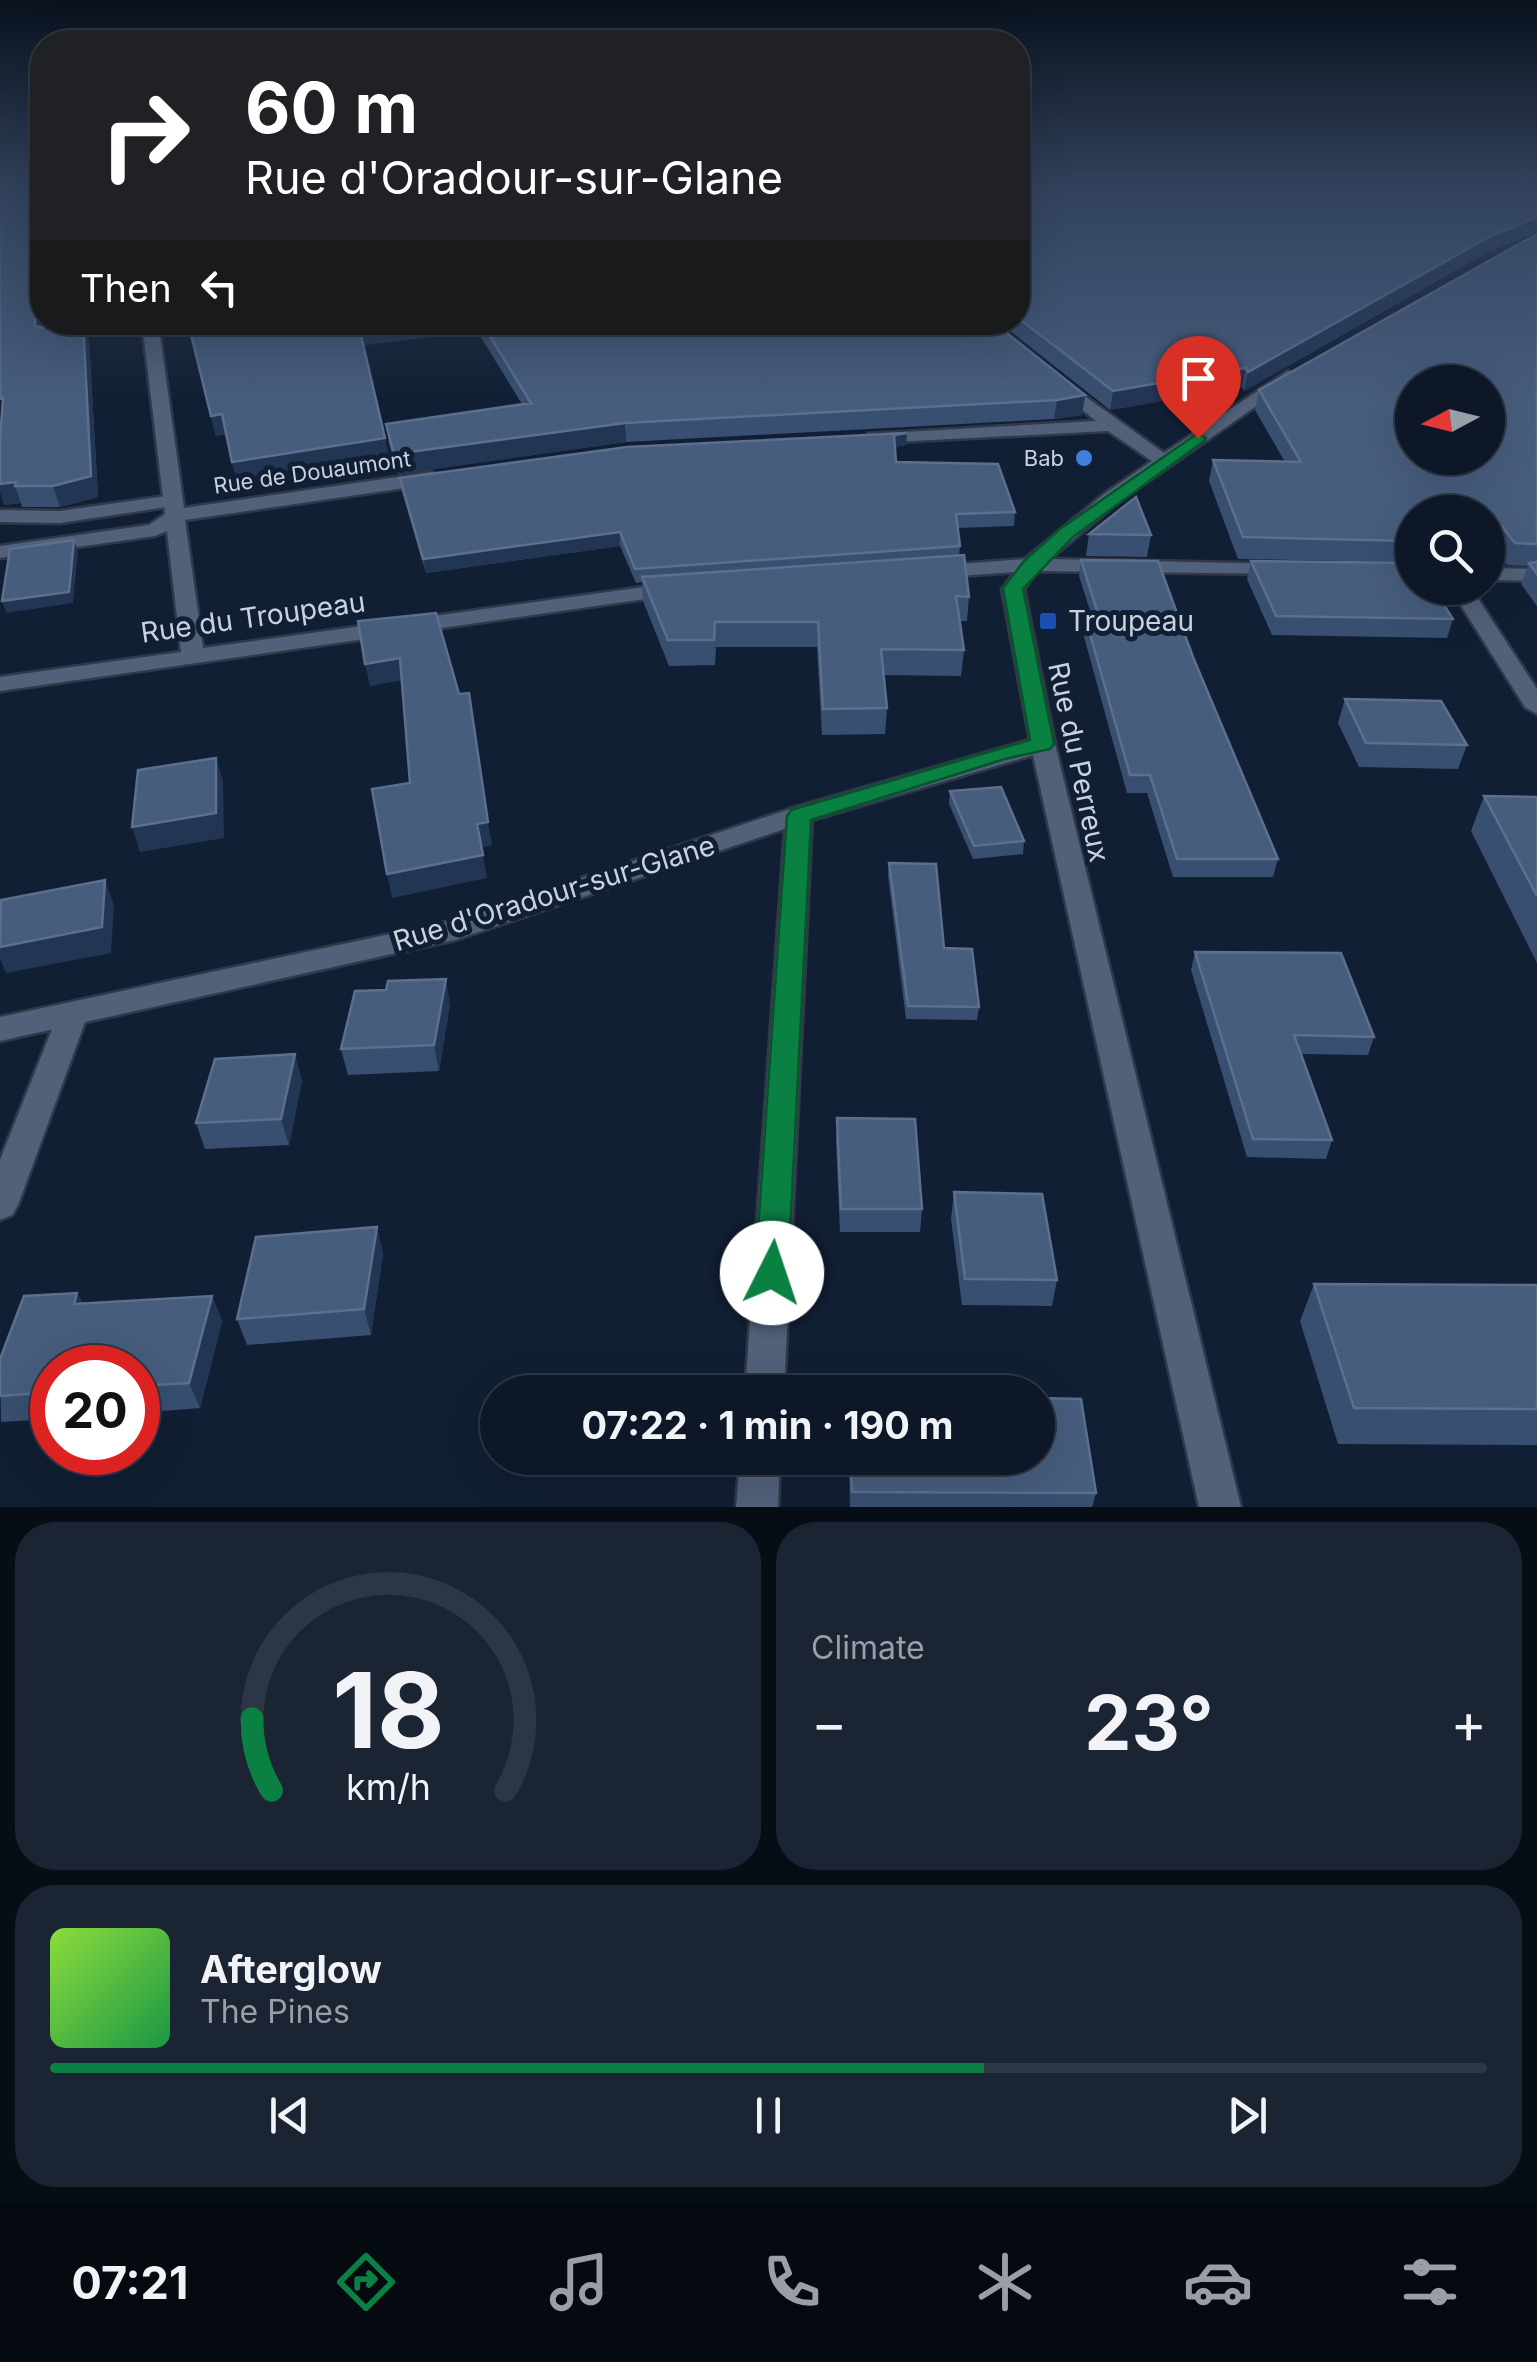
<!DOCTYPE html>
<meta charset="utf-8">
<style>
:root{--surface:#0d1727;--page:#1b2433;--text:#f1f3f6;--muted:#9a9fa7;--line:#2d3644;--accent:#0b8043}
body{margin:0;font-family:Inter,sans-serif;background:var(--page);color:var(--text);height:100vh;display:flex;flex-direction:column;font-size:38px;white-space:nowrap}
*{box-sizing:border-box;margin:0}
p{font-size:32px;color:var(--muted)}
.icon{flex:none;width:55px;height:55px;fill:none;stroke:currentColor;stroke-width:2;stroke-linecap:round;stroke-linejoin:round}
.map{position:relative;height:1507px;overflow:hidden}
.sheet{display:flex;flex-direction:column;gap:15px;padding:15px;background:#070d15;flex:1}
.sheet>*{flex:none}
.banner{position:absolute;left:30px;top:30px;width:1000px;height:305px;border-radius:40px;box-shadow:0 10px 40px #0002,0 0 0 2px var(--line);background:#202124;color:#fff;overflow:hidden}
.needle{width:65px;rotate:263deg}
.tools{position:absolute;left:1395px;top:365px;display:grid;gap:20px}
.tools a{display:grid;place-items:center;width:110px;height:110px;border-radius:50%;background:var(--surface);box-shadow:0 10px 40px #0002,0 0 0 2px var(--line);font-size:50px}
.speed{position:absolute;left:30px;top:1345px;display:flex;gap:20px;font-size:50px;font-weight:700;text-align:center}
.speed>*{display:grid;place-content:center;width:130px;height:130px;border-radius:50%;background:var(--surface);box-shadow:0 10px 40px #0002,0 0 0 2px var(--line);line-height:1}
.speed .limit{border:15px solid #d22;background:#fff;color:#111}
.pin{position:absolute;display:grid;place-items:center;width:85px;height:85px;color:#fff;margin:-102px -42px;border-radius:50% 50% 50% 0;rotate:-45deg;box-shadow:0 0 10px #0007}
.pin .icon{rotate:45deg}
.me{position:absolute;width:110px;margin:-55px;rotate:4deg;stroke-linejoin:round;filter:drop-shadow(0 0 8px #0008)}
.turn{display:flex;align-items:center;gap:35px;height:210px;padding:0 50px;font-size:45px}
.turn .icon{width:130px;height:130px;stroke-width:2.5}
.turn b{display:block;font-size:70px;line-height:85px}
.then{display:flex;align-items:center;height:95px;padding:0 50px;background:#0003;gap:20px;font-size:38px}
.big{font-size:75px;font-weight:700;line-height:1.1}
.sheet .tile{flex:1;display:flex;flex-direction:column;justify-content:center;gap:15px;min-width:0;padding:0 35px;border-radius:40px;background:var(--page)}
.sheet .dial{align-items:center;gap:0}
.dial svg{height:260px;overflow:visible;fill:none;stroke:var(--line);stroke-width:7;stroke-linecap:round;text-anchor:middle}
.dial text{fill:var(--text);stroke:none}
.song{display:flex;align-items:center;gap:30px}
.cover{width:120px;height:120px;border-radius:15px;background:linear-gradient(135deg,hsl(90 70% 55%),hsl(140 70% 35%))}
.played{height:10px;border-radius:5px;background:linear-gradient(90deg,var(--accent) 65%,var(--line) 65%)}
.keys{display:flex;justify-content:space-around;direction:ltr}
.heat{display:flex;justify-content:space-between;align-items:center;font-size:55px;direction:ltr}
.sheet .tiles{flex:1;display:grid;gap:15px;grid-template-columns:1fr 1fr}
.tile:last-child{grid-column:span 2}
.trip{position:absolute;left:480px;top:1375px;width:575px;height:100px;border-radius:50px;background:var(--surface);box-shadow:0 10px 40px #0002,0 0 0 2px var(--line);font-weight:700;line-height:100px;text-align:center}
.menu{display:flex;height:160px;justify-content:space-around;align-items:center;background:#050910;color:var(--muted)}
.menu .icon{width:70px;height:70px}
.menu .selected{color:var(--accent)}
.menu b{font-size:45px;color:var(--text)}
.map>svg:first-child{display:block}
</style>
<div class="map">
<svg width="1537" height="1507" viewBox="0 0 1537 1507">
<rect width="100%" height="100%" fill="#111f34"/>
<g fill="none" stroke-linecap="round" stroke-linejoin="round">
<defs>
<path id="service" d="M173,495L180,497V505L60,523L0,522V510L60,511Z
M799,807L812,815L784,1392H745L786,815Z
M73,1003L84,1006L88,1014L18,1205L12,1215L0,1220V1160L58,1014L62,1006Z
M740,1458H780L778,1507H736Z"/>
<path id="minor" d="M142,322H158V326L223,322L160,335L184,508L432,472L441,478L432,484L185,520L203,648L673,583L684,589L673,595L0,691V677L181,652L167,531L155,536L0,558V546L149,525L165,514Z
M1288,371L1296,376L1294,380L1118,502L1050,559L1283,564L1293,570L1290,574L1037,571L1024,589L1055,744L1241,1507H1199L1033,755L808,821L455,940L0,1041V1017L451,921L790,809L1030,740L1002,589L1015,572L933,578L923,572L933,566L1025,559L1104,494L1152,461L1108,431L874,443L865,438L868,434L1096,421L1051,385V377L1057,376L1164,453Z
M1488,568L1537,569V581L1488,580Z
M1450,588H1471L1537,689V714L1525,707Z"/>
</defs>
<use href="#service" stroke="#31384a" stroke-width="5"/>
<use href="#minor" stroke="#31384a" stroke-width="5"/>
<use href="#service" fill="#51617a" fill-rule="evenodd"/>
<use href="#minor" fill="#51617a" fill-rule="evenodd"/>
</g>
<path fill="#384f71" d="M42,190V319H40V327L89,340L98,497L60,507H22L21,503L4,505L1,419Z
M1018,190H1537V231L1484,254L1244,391L1242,387L1110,410L999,322H1018Z
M1537,234V606L1521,584L1528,566L1507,565L1495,547H1488V512H1412V546L1411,545L1406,560L1402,562L1238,559L1209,481L1213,460L1285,462L1255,410L1259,390Z
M188,322H993L1085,395L1082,415L1054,419L626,442L398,474L389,444L386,424L522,404L477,331L364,345L389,458L237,482L226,434L216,436Z
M907,433L906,445L895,447L896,462L1015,512L1014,526L958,528L960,546L959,556L969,597L967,621H960L964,650L961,676L884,675L887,708L885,734L822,735L817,647H716L715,665L669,666L643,601L642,582L636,583L620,546L426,573L402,492L400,478Z
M1089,534L1151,535L1147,557L1086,556Z
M1081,560L1193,657L1278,859L1273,877H1173L1147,793H1127L1084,637L1086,620H1093L1079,576Z
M1251,561L1453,619L1447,638L1272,635L1247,579Z
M1345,699L1467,745L1458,769L1359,767L1338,723Z
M950,791L1024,841L1023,854L973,859L949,804Z
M1484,796L1537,797V963L1471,831Z
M889,863L944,948L979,1007L977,1020L906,1019L888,876Z
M1195,952L1374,1037L1368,1055L1301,1054L1332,1140L1326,1159L1247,1157L1191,970Z
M450,1004L439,1071L348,1075L341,1049Z
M302,1080L289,1145L205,1149L196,1123Z
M837,1118L922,1209L920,1232H840L836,1141Z
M954,1192L1057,1280L1052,1306L962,1305L951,1219Z
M383,1253L371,1335L247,1345L237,1319Z
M1314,1284L1537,1285V1445L1338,1444L1300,1321Z
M77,1293L83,1304L212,1296L222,1321L200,1408L138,1413V1368H52V1419L1,1422L0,1359Z
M849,1458L1096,1493L1092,1507H850Z"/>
<path fill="#223654" d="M1537,217V231L1484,254L1244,391L1248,372L1489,237Z
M35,302L40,319V344L35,326Z
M83,322L89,340L98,497L60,507L53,486Z
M396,322H476L477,331L362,345L359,327Z
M1246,368L1242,387L1110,410L1113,391Z
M1085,395L1082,415L1054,419L1057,400Z
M222,414L227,434L216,436L211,416Z
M625,423L626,442L398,474L394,454Z
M907,433L906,445L893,447L894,435Z
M385,438L389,458L237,482L232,462Z
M16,482L15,486L21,503L4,505L0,492V484Z
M620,532V546L426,573L423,559Z
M1412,539L1406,560L1402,562L1408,541Z
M74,540L78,551L73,603L6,613L2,601Z
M400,658L404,680L370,686L365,664Z
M216,758L223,782L224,838L140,852L132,827Z
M488,822L492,845L480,848L477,824Z
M483,855L487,878L392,898L387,874Z
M105,880L114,905L111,953L6,973L0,959V947Z
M446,979L450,1004L439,1071L434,1045Z
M295,1054L302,1080L289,1145L281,1119Z
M377,1227L383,1253L371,1335L364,1309Z
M77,1293L90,1319L74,1304Z
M212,1296L222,1321L200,1408L189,1383Z"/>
<path fill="#475d7d" stroke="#5c6f8d" stroke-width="2.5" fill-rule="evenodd" d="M0,190H42V302H35V326L54,330L55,322H83L91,476L53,486H15L16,482L0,484V441L3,398L0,399Z
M1018,190H1537V217L1489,237L1248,372L1246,368L1113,391L1018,318Z
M1537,234V544L1515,543L1502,526H1488V512H1412V524H1404L1412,538L1408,541L1243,537L1213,460L1301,462L1259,390ZM1412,382H1488V458H1412Z
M188,322H396L359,327L385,438L232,462L222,414L211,416Z
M481,322H581L594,325L608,322H993L1085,395L1057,400L625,423L394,454L386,424L531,403Z
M907,433L894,435L896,462L998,464L1015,512L956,514L960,546L635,569L620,532L423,559L400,478L627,447Z
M1136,497L1151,535L1089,534Z
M74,540L69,592L2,601L10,549Z
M964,555L969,597L956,596L964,650L881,649L887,708L823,709L818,622H715L714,640H668L642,577Z
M1081,560L1158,561L1193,657L1278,859H1177L1150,775H1130L1086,620H1100Z
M1251,561L1412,563V588H1433L1453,619L1276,616Z
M1537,562V574L1529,563Z
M436,613L459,694L469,693L488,822L477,824L483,855L387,874L372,789L410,783L400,658L365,664L358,621Z
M1345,699L1441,701L1467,745L1366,743Z
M216,758V813L132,827L138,770Z
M1001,787L1024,841L974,846L950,791Z
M1484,796L1537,797V896Z
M889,863L936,864L944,948L972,949L979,1007L908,1006Z
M105,880L102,927L0,947L1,900Z
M1195,952L1341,953L1374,1037L1294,1035L1332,1140L1253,1139Z
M446,979L434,1045L341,1049L355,991L386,990L388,981Z
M295,1054L281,1119L196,1123L215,1059Z
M837,1118L915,1119L922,1209H841Z
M954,1192L1042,1194L1057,1280L965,1279Z
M377,1227L364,1309L237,1319L256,1237Z
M1314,1284L1537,1285V1409L1354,1408Z
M77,1293L74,1304L212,1296L189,1383L138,1386V1368H52V1392L0,1396V1359L24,1296Z
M1038,1398L1081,1399L1096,1493L852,1492L850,1458H1038Z"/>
<linearGradient id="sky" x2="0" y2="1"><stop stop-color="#09111d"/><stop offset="0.47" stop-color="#32425c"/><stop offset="1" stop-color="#32425c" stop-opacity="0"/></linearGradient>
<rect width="1537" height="401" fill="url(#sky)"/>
<path fill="#0b8043" stroke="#07532c" stroke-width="2.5" d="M1198,433L1206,438L1204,441L1073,537L1023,589L1054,744L1050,749L1005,759L811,820L788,1273L783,1283L772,1287L760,1283L755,1273L787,816L791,810L1030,740L1003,588L1024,561L1060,529Z"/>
<circle fill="#3f7fe0" stroke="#111f34" stroke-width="4" cx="1084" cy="458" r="10"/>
<rect fill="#1a4fb4" stroke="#111f34" stroke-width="4" x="1038" y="611" width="20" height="20" rx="5"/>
<g text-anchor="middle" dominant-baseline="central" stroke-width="10" stroke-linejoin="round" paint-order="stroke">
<g font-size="22" fill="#c8d2e0" stroke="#111f34" text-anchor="end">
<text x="1064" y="458">Bab</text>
</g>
<g font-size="22" fill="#c8d2e0" stroke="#111f34">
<text transform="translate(312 472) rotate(-8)">Rue de Douaumont</text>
</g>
<g font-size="28" fill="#c8d2e0" stroke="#111f34">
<text transform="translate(253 617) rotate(-8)">Rue du Troupeau</text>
<text transform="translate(1079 762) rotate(78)">Rue du Perreux</text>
<text transform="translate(554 893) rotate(-17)">Rue d'Oradour-sur-Glane</text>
</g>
<g font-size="28" fill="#c8d2e0" stroke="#111f34" text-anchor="start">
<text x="1068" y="621">Troupeau</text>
</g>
</g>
</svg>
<div class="tools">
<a><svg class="needle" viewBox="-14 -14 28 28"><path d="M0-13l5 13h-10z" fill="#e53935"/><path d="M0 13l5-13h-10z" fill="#9a9fa7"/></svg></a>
<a><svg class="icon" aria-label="search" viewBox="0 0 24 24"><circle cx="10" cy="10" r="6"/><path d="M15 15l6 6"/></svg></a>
</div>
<div class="speed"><div class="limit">20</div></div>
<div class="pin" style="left:1198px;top:438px;background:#d93025"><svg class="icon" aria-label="arrive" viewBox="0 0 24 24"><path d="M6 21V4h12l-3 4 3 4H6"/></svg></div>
<svg class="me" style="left:772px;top:1273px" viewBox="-20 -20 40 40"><circle r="19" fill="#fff"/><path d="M0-13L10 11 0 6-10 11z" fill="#0b8043"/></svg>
<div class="trip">07:22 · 1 min · 190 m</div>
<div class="banner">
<div class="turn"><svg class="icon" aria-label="right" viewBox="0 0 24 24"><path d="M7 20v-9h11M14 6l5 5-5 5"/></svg><div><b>60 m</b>Rue d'Oradour-sur-Glane</div></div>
<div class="then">Then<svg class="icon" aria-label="left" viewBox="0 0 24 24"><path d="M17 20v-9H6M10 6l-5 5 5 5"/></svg></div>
</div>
</div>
<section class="sheet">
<div class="tiles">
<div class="tile dial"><svg viewBox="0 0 100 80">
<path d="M14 69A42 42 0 1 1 86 69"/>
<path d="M14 69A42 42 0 0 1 8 47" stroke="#0b8043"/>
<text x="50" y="56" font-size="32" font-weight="700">18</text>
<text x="50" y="72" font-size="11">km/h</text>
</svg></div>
<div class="tile"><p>Climate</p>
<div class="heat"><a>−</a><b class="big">23°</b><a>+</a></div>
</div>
<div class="tile">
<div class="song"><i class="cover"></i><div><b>Afterglow</b><p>The Pines</p></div></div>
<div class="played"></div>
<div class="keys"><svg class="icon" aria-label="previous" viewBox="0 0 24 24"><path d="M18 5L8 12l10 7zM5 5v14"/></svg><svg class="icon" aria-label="pause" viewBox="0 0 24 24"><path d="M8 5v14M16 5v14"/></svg><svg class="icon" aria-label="next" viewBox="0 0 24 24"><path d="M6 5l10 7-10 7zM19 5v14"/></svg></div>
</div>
</div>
</section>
<nav class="menu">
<b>07:21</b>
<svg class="icon selected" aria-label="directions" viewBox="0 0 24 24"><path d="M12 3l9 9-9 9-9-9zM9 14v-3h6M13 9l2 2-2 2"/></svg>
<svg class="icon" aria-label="music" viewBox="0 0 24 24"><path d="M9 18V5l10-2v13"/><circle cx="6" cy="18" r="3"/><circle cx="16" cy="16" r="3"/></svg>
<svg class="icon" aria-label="phone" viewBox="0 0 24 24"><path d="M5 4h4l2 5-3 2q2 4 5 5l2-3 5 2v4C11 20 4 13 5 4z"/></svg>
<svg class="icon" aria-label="climate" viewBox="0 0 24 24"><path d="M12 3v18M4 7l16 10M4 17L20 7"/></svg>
<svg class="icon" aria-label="car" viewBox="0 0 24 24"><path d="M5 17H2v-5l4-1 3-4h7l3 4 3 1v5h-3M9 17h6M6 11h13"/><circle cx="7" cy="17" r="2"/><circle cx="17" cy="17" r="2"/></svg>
<svg class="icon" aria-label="filters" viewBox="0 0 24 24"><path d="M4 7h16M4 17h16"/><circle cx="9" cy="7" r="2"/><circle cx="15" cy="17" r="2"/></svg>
</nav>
